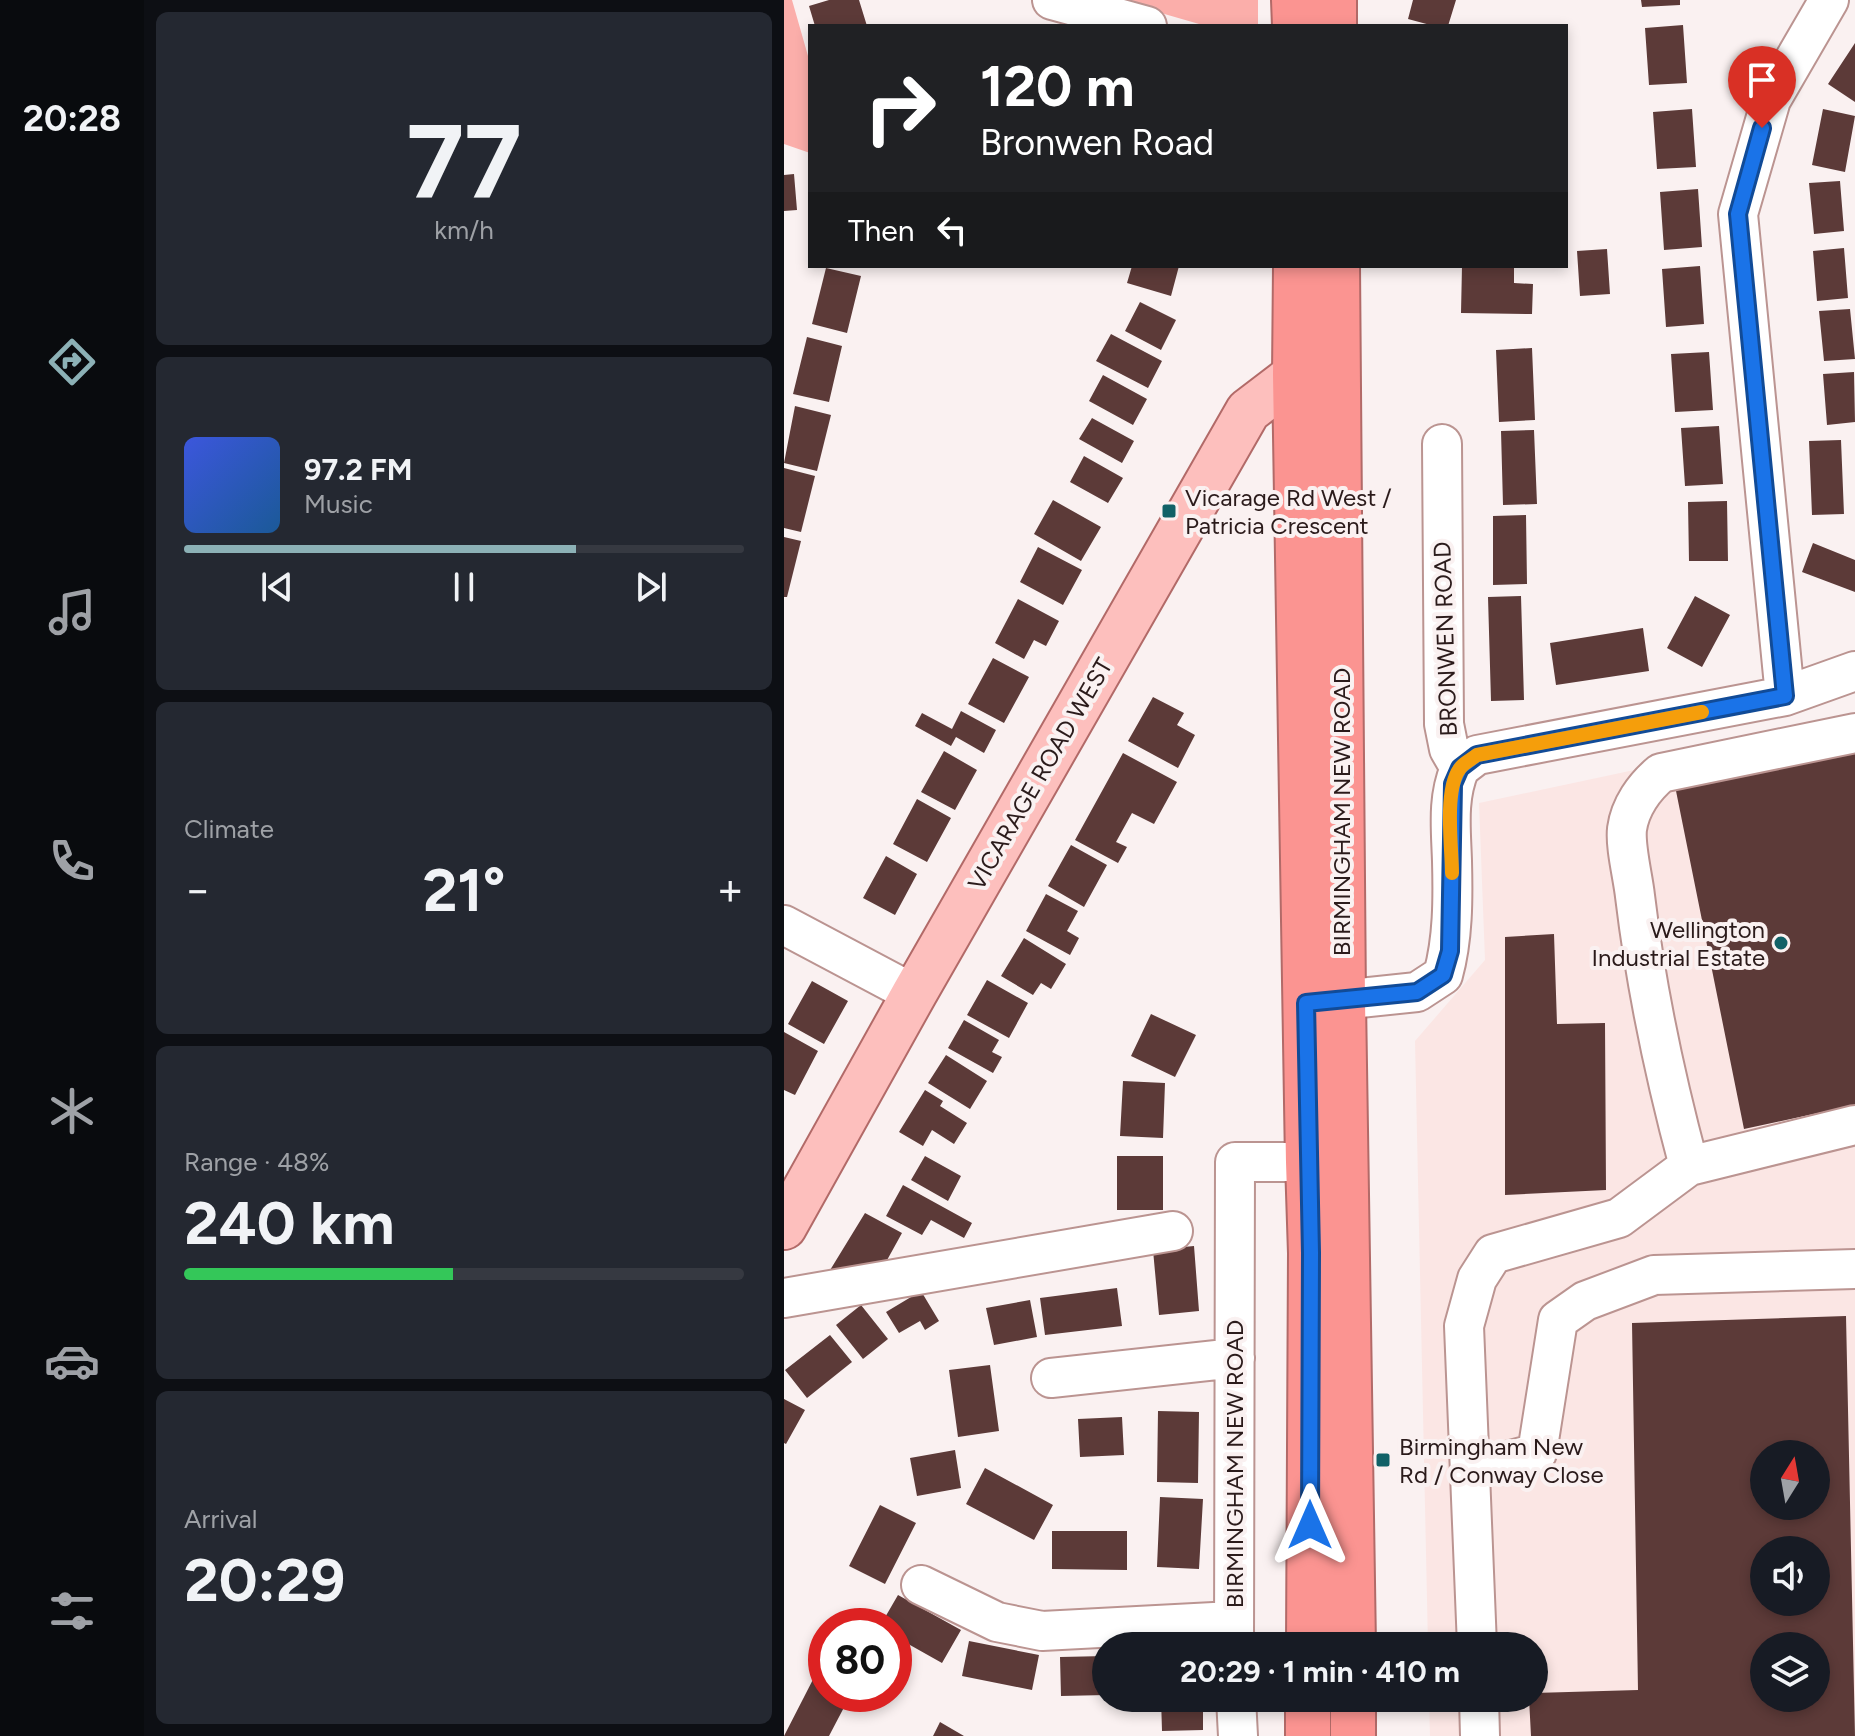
<!DOCTYPE html>
<meta charset="utf-8">
<style>
:root{--surface:#171b24;--page:#242831;--text:#f1f3f6;--muted:#9ea1a6;--line:#363941;--accent:#8cb1b6}
body{margin:0;font-family:Figtree,sans-serif;background:var(--page);color:var(--text);height:100vh;display:flex;flex-direction:column;font-size:30px;white-space:nowrap}
*{box-sizing:border-box;margin:0}
p{font-size:26px;color:var(--muted)}
.icon{flex:none;width:44px;height:44px;fill:none;stroke:currentColor;stroke-width:2;stroke-linecap:round;stroke-linejoin:round}
.map{position:relative;flex:1;overflow:hidden}
.panel{display:flex;flex-direction:column;gap:12px;padding:12px;background:#0d0f14;width:640px}
.panel>*{flex:none}
.banner{position:absolute;left:24px;top:24px;width:760px;height:244px;border-radius:0px;box-shadow:0 4px 12px #0003;background:#202124;color:#fff;overflow:hidden}
.needle{width:52px;rotate:11deg}
.buttons{position:absolute;left:966px;top:1440px;display:grid;gap:16px}
.buttons a{display:grid;place-items:center;width:80px;height:80px;border-radius:50%;background:var(--surface);box-shadow:0 4px 12px #0003;font-size:40px}
.speed{position:absolute;left:24px;top:1608px;display:flex;gap:16px;font-size:40px;font-weight:700;text-align:center}
.speed>*{display:grid;place-content:center;width:104px;height:104px;border-radius:50%;background:var(--surface);box-shadow:0 4px 12px #0003;line-height:1}
.speed .limit{border:12px solid #d22;background:#fff;color:#111}
.pin{position:absolute;display:grid;place-items:center;width:68px;height:68px;color:#fff;margin:-82px -34px;border-radius:50% 50% 50% 0;rotate:-45deg;box-shadow:0 0 8px #0007}
.pin .icon{rotate:45deg}
.me{position:absolute;width:88px;margin:-44px;rotate:0deg;stroke-linejoin:round;filter:drop-shadow(0 0 6px #0008)}
.turn{display:flex;align-items:center;gap:28px;height:168px;padding:0 40px;font-size:36px}
.turn .icon{width:104px;height:104px;stroke-width:2.5}
.turn b{display:block;font-size:56px;line-height:68px}
.then{display:flex;align-items:center;height:76px;padding:0 40px;background:#0003;gap:16px;font-size:30px}
.big{font-size:60px;font-weight:700;line-height:1.1}
.panel .widget{flex:1;display:flex;flex-direction:column;justify-content:center;gap:12px;min-width:0;padding:0 28px;border-radius:12px;background:var(--page)}
.panel .dial{align-items:center;gap:0}
.dial b{font-size:104px;line-height:1}
.song{display:flex;align-items:center;gap:24px}
.cover{width:96px;height:96px;border-radius:12px;background:linear-gradient(135deg,hsl(230 70% 55%),hsl(210 70% 35%))}
.played{height:8px;border-radius:4px;background:linear-gradient(90deg,var(--accent) 70%,var(--line) 70%)}
.keys{display:flex;justify-content:space-around;direction:ltr}
.heat{display:flex;justify-content:space-between;align-items:center;font-size:44px;direction:ltr}
.charge{height:12px;border-radius:6px;background:linear-gradient(90deg,#34c759 48%,var(--line) 0)}
.trip{position:absolute;left:308px;top:1632px;width:456px;height:80px;border-radius:40px;background:var(--surface);box-shadow:0 4px 12px #0003;font-weight:700;line-height:80px;text-align:center}
main{display:flex;flex:1;min-height:0}
.tab-bar{display:flex;flex-direction:column;width:144px;justify-content:space-around;align-items:center;background:#090b0e;color:var(--muted)}
.tab-bar .icon{width:56px;height:56px}
.tab-bar .current{color:var(--accent)}
.tab-bar b{font-size:36px;color:var(--text)}
.map>svg:first-child{display:block}
</style>
<main>
<nav class="tab-bar">
<b>20:28</b>
<svg class="icon current" aria-label="directions" viewBox="0 0 24 24"><path d="M12 3l9 9-9 9-9-9zM9 14v-3h6M13 9l2 2-2 2"/></svg>
<svg class="icon" aria-label="music" viewBox="0 0 24 24"><path d="M9 18V5l10-2v13"/><circle cx="6" cy="18" r="3"/><circle cx="16" cy="16" r="3"/></svg>
<svg class="icon" aria-label="phone" viewBox="0 0 24 24"><path d="M5 4h4l2 5-3 2q2 4 5 5l2-3 5 2v4C11 20 4 13 5 4z"/></svg>
<svg class="icon" aria-label="climate" viewBox="0 0 24 24"><path d="M12 3v18M4 7l16 10M4 17L20 7"/></svg>
<svg class="icon" aria-label="car" viewBox="0 0 24 24"><path d="M5 17H2v-5l4-1 3-4h7l3 4 3 1v5h-3M9 17h6M6 11h13"/><circle cx="7" cy="17" r="2"/><circle cx="17" cy="17" r="2"/></svg>
<svg class="icon" aria-label="filters" viewBox="0 0 24 24"><path d="M4 7h16M4 17h16"/><circle cx="9" cy="7" r="2"/><circle cx="15" cy="17" r="2"/></svg>
</nav>
<section class="panel">
<div class="widget dial"><b>77</b><p>km/h</p></div>
<div class="widget">
<div class="song"><i class="cover"></i><div><b>97.2 FM</b><p>Music</p></div></div>
<div class="played"></div>
<div class="keys"><svg class="icon" aria-label="previous" viewBox="0 0 24 24"><path d="M18 5L8 12l10 7zM5 5v14"/></svg><svg class="icon" aria-label="pause" viewBox="0 0 24 24"><path d="M8 5v14M16 5v14"/></svg><svg class="icon" aria-label="next" viewBox="0 0 24 24"><path d="M6 5l10 7-10 7zM19 5v14"/></svg></div>
</div>
<div class="widget"><p>Climate</p>
<div class="heat"><a>−</a><b class="big">21°</b><a>+</a></div>
</div>
<div class="widget"><p>Range · 48%</p><b class="big">240 km</b><div class="charge"></div></div>
<div class="widget"><p>Arrival</p><b class="big">20:29</b></div>
</section>
<div class="map">
<svg width="1071" height="1736" viewBox="0 0 1071 1736">
<rect width="100%" height="100%" fill="#faf1f1"/>
<path fill="#fbe6e4" fill-rule="evenodd" d="M1071,723V1736H646L645,1698H750V1646H644L631,1041L701,960L695,803ZM980,1454H1032V1506H980ZM980,1550H1032V1602H980ZM980,1646H1032V1698H980Z"/>
<path fill="#fbaeaa" d="M0,0H8L26,63V153L0,144Z
M332,0H474V26H422Z"/>
<path fill="#5c3a38" fill-rule="evenodd" d="M45,0H75L83,26H31L25,6Z
M629,0H672L664,26H650L624,19Z
M857,0H896V5L858,7Z
M899,25L903,83L865,85L861,28Z
M1071,43V102L1044,84Z
M908,109L912,167L873,169L869,112Z
M1039,109L1071,116L1061,172L1028,165Z
M10,174L13,210L0,211V175Z
M1056,181L1060,231L1030,234L1025,183Z
M914,189L918,247L880,250L876,192Z
M1060,248L1064,298L1033,301L1029,251Z
M823,249L826,294L796,296L793,251Z
M348,266H395L387,296L343,283Z
M678,266H730V283L749,284L748,314L677,313Z
M916,266L920,324L882,327L878,269Z
M42,268L77,276L63,333L28,324Z
M356,302L392,320L377,350L341,331Z
M1066,309L1071,359L1040,361L1035,311Z
M327,334L378,361L364,388L312,361Z
M23,337L58,346L45,402L9,394Z
M748,348L751,420L715,422L712,350Z
M925,352L929,410L891,412L887,354Z
M1070,372L1071,422L1043,425L1039,374Z
M319,375L363,399L349,425L305,401Z
M11,406L47,415L33,471L0,463Z
M308,418L350,441L338,463L295,439Z
M935,426L939,484L901,486L897,428Z
M750,430L753,504L719,505L717,431Z
M1057,440L1060,514L1028,515L1025,441Z
M300,456L339,478L324,503L286,482Z
M0,468L31,476L17,532L0,528Z
M269,500L317,527L297,561L250,534Z
M943,501L944,561H905L904,502Z
M742,515L743,584L709,585V516Z
M0,537L17,541L3,597H0Z
M1029,543L1071,560V592L1018,572Z
M254,547L298,570L279,605L236,582Z
M737,596L740,700L707,701L704,597Z
M911,596L946,615L918,667L883,648Z
M234,599L275,621L262,646L250,640L240,659L211,643Z
M859,628L865,671L772,685L766,643Z
M209,658L245,677L220,723L184,704Z
M369,697L400,713L393,725L411,735L394,768L344,741Z
M177,711L212,730L200,753L172,737L167,746L131,726L138,713L168,729Z
M1071,749V1105L960,1129L890,781Z
M160,751L193,770L171,810L137,792Z
M339,753L393,782L370,824L348,813L332,842L343,847L334,863L291,840Z
M133,799L167,818L143,862L109,844Z
M287,845L323,865L300,907L264,886Z
M102,856L133,874L111,915L79,898Z
M262,894L294,911L283,931L295,938L286,955L242,931Z
M770,934L773,1024L821,1023L822,1190L721,1195V937Z
M240,938L282,964L267,989L257,983L249,995L217,976Z
M203,980L244,1003L225,1038L183,1015Z
M28,981L64,1001L40,1044L4,1024Z
M367,1014L412,1035L391,1077L347,1056Z
M180,1020L215,1040L208,1052L218,1057L209,1073L164,1048Z
M0,1032L34,1051L11,1095L0,1090Z
M162,1055L203,1081L186,1109L144,1083Z
M339,1081L381,1083L379,1138L336,1136Z
M141,1090L159,1101L156,1106L183,1123L170,1144L148,1130L139,1146L115,1132Z
M141,1156L177,1176L164,1201L127,1180Z
M333,1156H379V1210H333Z
M119,1185L188,1223L180,1238L147,1220L138,1235L102,1216Z
M81,1213L118,1233L97,1271L83,1263L75,1275L40,1280Z
M410,1246L415,1311L375,1315L369,1250Z
M333,1288L338,1326L261,1335L256,1298Z
M137,1291L155,1321L141,1330L136,1321L115,1333L102,1312Z
M246,1300L253,1337L210,1345L202,1308Z
M77,1305L104,1339L79,1359L52,1325Z
M1062,1316L1071,1736H747L745,1698H750V1693L854,1690L848,1323ZM980,1454H1032V1506H980ZM980,1550H1032V1602H980ZM980,1646H1032V1698H980Z
M46,1335L68,1362L23,1398L1,1370Z
M206,1365L215,1431L174,1437L165,1370Z
M0,1399L21,1410L2,1444L0,1443Z
M374,1411L415,1412L414,1483L373,1482Z
M338,1417L340,1455L296,1457L294,1419Z
M171,1450L177,1488L133,1496L126,1458Z
M201,1468L269,1505L250,1540L182,1504Z
M376,1497L419,1499L415,1569L373,1567Z
M96,1505L132,1523L101,1584L65,1566Z
M268,1531H343V1570L268,1569Z
M114,1595L177,1630L158,1663L110,1636V1626H96Z
M185,1641L255,1655L248,1690L178,1676Z
M322,1656V1695L277,1696L276,1657Z
M39,1660L42,1662V1694H67L45,1736H0Z
M377,1698H419V1730L378,1731Z
M156,1722L180,1736H149Z"/>
<g fill="none" stroke-linecap="round" stroke-linejoin="round">
<defs>
<path id="minor" d="M268,0L363,26
M658,444L660,724L665,749L676,768
M1001,696L954,214L987,100L1045,0
M676,768L693,755L1001,696L1071,671
M0,925L130,994
M529,1003L633,992L659,975C669,939 669,899 668,861C667,829 663,798 676,768
M905,1166C881,1077 862,987 851,896C849,877 841,847 843,829C846,807 860,787 877,773L1071,733
M0,1298L389,1231
M267,1378L451,1358
M686,1471L753,1453L774,1320L801,1301L870,1275L1071,1269
M137,1585L213,1622L258,1631L449,1621
M450,1646L451,1162H524
M693,1646L680,1326L693,1279L709,1254L835,1218L905,1166L1071,1125
M452,1698L454,1736
M695,1698L696,1736"/>
<path id="major" d="M0,1227L130,994L464,411L511,375L541,367"/>
<path id="highway" d="M510,0L511,26
M550,0V26
M512,266L511,375L524,1162L527,1253L525,1646
M553,266L559,1001L569,1646
M569,1698V1736
M524,1736V1698"/>
</defs>
<use href="#minor" stroke="#bb9491" stroke-width="42"/>
<use href="#major" stroke="#b26a68" stroke-width="48"/>
<use href="#highway" stroke="#b26a68" stroke-width="48"/>
<use href="#minor" stroke="#fff" stroke-width="38"/>
<use href="#major" stroke="#fdbfbd" stroke-width="44"/>
<use href="#highway" stroke="#fb9491" stroke-width="44"/>
</g>
<g fill="none" stroke-linecap="round" stroke-linejoin="round">
<defs>
<path id="route" d="M526,1525L527,1253L522,1003L633,992L659,975L666,951L669,784L676,768L693,755L1001,696L954,214L978,128"/>
</defs>
<use href="#route" stroke="#114b97" stroke-width="20"/>
<use href="#route" stroke="#1a73e8" stroke-width="14"/>
<path stroke="#f59e0b" stroke-width="14" d="M668,873C668,847 659,785 678,766C682,762 688,759 693,755L918,712"/>
</g>
<g fill="#116167" stroke="#faf1f1" stroke-width="3">
<rect x="377" y="503" width="16" height="16" rx="4"/>
<circle cx="997" cy="943" r="8"/>
<rect x="591" y="1452" width="16" height="16" rx="4"/>
</g>
<g text-anchor="middle" dominant-baseline="central" stroke-width="8" stroke-linejoin="round" paint-order="stroke">
<g font-size="24" fill="#2b1b1b" stroke="#faf1f1" text-anchor="start">
<text x="401" y="497">Vicarage Rd West /<tspan x="401" dy="28">Patricia Crescent</tspan></text>
<text x="981" y="929" text-anchor="end">Wellington<tspan x="981" dy="28">Industrial Estate</tspan></text>
<text x="615" y="1446">Birmingham New<tspan x="615" dy="28">Rd / Conway Close</tspan></text>
</g>
<g font-size="24" fill="#2b1b1b" stroke="#faf1f1">
<text transform="translate(661 639) rotate(-92)">BRONWEN ROAD</text>
<text transform="translate(256 774) rotate(-60)">VICARAGE ROAD WEST</text>
<text transform="translate(557 812) rotate(-90)">BIRMINGHAM NEW ROAD</text>
<text transform="translate(450 1464) rotate(-90)">BIRMINGHAM NEW ROAD</text>
</g>
</g>
</svg>
<div class="buttons">
<a><svg class="needle" viewBox="-14 -14 28 28"><path d="M0-13l5 13h-10z" fill="#e53935"/><path d="M0 13l5-13h-10z" fill="#9ea1a6"/></svg></a>
<a><svg class="icon" aria-label="sound" viewBox="0 0 24 24"><path d="M4 9h4l5-4v14l-5-4H4zM17 9q2 3 0 6"/></svg></a>
<a><svg class="icon" aria-label="layers" viewBox="0 0 24 24"><path d="M12 4l9 5-9 5-9-5zM3 14l9 5 9-5"/></svg></a>
</div>
<div class="speed"><div class="limit">80</div></div>
<div class="pin" style="left:978px;top:128px;background:#d93025"><svg class="icon" aria-label="arrive" viewBox="0 0 24 24"><path d="M6 21V4h12l-3 4 3 4H6"/></svg></div>
<svg class="me" style="left:526px;top:1525px" viewBox="-20 -20 40 40"><path d="M0-17L14 15 0 8-14 15z" fill="#1a73e8" stroke="#fff" stroke-width="4"/></svg>
<div class="trip">20:29 · 1 min · 410 m</div>
<div class="banner">
<div class="turn"><svg class="icon" aria-label="right" viewBox="0 0 24 24"><path d="M7 20v-9h11M14 6l5 5-5 5"/></svg><div><b>120 m</b>Bronwen Road</div></div>
<div class="then">Then<svg class="icon" aria-label="left" viewBox="0 0 24 24"><path d="M17 20v-9H6M10 6l-5 5 5 5"/></svg></div>
</div>
</div>
</main>
